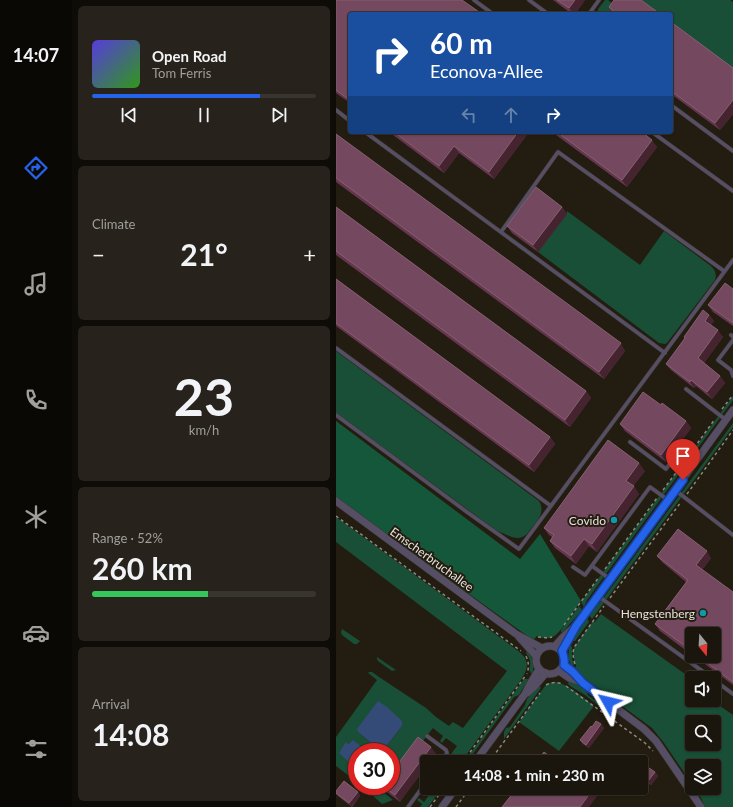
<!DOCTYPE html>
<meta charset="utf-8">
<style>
:root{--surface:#1a150d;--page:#27221b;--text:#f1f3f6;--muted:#9f9f9d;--line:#38342e;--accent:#2563eb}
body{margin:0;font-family:Lato,sans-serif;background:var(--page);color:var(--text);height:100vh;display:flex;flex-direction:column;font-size:15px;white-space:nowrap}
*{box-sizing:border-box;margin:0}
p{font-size:13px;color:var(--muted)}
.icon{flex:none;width:22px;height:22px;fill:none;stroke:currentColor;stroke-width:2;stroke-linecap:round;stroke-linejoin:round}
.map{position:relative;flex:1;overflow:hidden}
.drawer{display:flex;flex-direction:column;gap:6px;padding:6px;background:#0e0c07;width:264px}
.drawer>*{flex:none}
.guide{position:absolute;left:12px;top:12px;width:325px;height:122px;border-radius:4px;box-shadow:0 1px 3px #0004,0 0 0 1px var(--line);background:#1a4fa0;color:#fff;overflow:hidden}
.needle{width:26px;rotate:162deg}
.tools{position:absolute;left:349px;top:627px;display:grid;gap:8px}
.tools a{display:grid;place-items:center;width:36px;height:36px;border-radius:4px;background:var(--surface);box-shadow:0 1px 3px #0004,0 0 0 1px var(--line);font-size:20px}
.speed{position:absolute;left:12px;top:743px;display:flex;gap:8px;font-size:20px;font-weight:700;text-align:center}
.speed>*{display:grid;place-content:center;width:52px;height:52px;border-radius:50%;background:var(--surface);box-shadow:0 1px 3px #0004,0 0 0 1px var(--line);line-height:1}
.speed .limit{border:6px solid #d22;background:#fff;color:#111}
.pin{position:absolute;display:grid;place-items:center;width:34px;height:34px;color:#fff;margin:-41px -17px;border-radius:50% 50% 50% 0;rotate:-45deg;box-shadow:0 0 4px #0007}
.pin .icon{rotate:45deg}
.me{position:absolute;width:44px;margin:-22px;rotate:307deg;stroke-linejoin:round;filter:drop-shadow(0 0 3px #0008)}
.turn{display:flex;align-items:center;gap:14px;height:84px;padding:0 16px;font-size:18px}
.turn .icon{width:52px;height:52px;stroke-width:2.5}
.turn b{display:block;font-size:28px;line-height:34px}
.lanes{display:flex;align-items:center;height:38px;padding:0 16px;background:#0003;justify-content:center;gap:20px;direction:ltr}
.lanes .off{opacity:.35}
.big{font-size:30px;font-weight:700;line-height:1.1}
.drawer .card{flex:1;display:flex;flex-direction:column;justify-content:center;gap:6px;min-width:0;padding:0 14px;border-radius:6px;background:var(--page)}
.drawer .dial{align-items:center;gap:0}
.dial b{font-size:52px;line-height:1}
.song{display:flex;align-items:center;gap:12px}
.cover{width:48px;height:48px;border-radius:6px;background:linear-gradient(135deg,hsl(250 70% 55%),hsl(110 70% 35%))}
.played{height:4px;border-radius:2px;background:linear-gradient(90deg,var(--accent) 75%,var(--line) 75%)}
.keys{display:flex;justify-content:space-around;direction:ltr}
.heat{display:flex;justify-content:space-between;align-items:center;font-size:22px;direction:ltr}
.charge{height:6px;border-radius:3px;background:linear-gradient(90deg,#34c759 52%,var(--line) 0)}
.trip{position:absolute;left:84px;top:755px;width:228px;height:40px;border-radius:4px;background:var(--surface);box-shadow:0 1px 3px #0004,0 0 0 1px var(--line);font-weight:700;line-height:40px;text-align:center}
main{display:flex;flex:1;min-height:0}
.tabs{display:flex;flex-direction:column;width:72px;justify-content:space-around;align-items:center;background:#0a0805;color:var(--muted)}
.tabs .icon{width:28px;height:28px}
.tabs .active{color:var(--accent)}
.tabs b{font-size:18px;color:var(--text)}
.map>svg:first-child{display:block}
</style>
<main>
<nav class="tabs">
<b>14:07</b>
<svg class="icon active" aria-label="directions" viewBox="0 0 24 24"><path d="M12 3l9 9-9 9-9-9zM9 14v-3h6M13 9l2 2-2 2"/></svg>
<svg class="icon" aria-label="music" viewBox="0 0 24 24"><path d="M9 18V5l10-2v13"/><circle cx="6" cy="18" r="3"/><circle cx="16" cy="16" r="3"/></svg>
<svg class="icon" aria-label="phone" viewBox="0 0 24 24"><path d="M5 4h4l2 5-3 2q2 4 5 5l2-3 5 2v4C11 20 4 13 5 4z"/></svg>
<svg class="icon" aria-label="climate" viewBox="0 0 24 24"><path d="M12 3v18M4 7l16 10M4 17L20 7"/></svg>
<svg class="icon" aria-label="car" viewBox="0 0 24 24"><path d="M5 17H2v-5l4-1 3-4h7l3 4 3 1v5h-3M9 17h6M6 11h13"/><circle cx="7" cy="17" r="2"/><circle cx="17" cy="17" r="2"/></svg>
<svg class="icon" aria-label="filters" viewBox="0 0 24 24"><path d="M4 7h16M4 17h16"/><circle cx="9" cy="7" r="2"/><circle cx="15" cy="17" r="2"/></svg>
</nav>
<section class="drawer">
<div class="card">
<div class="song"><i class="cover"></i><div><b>Open Road</b><p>Tom Ferris</p></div></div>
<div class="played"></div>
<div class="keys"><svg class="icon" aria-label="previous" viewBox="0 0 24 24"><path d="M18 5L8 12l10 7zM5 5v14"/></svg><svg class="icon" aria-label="pause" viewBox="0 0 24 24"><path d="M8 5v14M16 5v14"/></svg><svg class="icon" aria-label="next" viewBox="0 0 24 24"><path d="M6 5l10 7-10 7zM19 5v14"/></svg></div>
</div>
<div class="card"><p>Climate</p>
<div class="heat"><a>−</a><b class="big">21°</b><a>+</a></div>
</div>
<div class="card dial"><b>23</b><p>km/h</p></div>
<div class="card"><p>Range · 52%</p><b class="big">260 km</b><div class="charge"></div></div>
<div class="card"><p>Arrival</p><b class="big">14:08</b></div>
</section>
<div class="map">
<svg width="397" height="807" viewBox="0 0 397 807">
<rect width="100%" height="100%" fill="#231c11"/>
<path fill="#184f36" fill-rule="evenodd" d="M269,0H272L283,8L278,14H262V9Z
M300,0H394L397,2V72L335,26V14H319Z
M231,211L304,265L328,231L375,266C379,270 381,274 379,280L331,343L329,344L323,343L202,252L231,214Z
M0,351L203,501C211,514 198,524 191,534C181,543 171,534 161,531L0,413Z
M397,396V400L251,600L248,607L245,602Z
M397,423V427L256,619L253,615L269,596Z
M0,517L181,650C194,660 193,667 185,680L125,762H111L110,761L121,746L110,738L106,743L104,741L107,736L97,728L55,782V752H46L66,726L23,733L39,746L41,752H27L29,750L13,744L10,742L17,765L21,761V782L0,766V737L41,680L32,673L33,672H36L43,677L90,708L100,717L113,726L117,722L127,728L171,671L0,542Z
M243,606L246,610L226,633L225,632V630Z
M265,614L356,679V700H378V695L382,698L384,706L397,715V807H369L366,800L359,788H378V766H356V784L328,743L316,728L286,706L238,670L240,666C238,658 235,653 239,646L257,621L259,622ZM356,722H378V744H356Z
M251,618L253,622L239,641H236Z
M6,629L24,641L21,644H18L6,635L5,632Z
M234,645L236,647V659L238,663L237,667C231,661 232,653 234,645Z
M191,651C198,658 199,665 196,674C191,669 195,668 194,662C194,659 192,656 190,653Z
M41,657L60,670L56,671L42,661L41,659Z
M188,679H193L183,695L178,697L131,762H128Z
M233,680L250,690L252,695L266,706L264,707L249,695L234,686L232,684Z
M218,682C230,682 248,698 258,706L223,751L183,722L209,686L213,683Z
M203,685L205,688L168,739V732L170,728L174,727L189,705L191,699Z
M26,786H52L47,792L57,800L46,804Z
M91,787V788H106L92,807H84L86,804L81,800L83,798L88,802L94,794L89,789Z"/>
<path fill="#15573a" d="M0,421L184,559L204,534L245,601C238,610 226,632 217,637C211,639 206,638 201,636L197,640L0,498Z"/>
<path fill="#344b78" d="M42,701L51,707L66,721V726L46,752H40L39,746L23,733L21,729Z
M17,740L29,750L27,752H21V761L17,766L3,753L10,742L13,744Z"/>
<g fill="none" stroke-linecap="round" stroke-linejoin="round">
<defs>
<path id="service" d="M138,0L157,14
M193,0L212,14
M253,14L263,0
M335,105L397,151
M0,110L14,121
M29,132L329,353
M316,132L397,191
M165,232L222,152L388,271
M395,335L397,337
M397,340L382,360L395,370L397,376
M0,348L215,506
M350,389L390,420
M0,415L131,512L183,549L397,260
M294,442L330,469L346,447L362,459
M339,490L397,535
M256,566L274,579
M237,567L249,575L314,487L332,500
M262,596L376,678
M378,680L397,694
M91,736L110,750L111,753L105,762
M72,807L91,781"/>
<path id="minor" d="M0,501L180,634L206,648
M183,637L200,656
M200 660a14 14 0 1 1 28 0a14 14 0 1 1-28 0Z
M219,646L227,637L237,628
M226,651L240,626L397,410
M228,665L237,672L247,683L308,729L320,741L365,807
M223,671L233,678L245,682
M191,693L198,687L210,673
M139,762L189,694L194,684L203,669
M106,807L120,788"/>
</defs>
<use href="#service" stroke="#3f382d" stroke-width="4.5"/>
<use href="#minor" stroke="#3f382d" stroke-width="8"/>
<path stroke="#8d877e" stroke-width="1.5" stroke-dasharray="3 3" stroke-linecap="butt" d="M386,409L397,395
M358,448L379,419
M327,490L351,458
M351,494L397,430
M0,516L185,651
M269,569L321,498
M274,598L345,502
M228,625L263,577
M202,637L212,638L216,637
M190,656C193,663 193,667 191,674
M239,664C237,657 236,652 239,646L268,606
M210,685C216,682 221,682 227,684
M230,686L309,743L317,751
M127,762L190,675
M153,762L204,693
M94,807L108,788
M120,807L134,788"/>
<use href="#service" stroke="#554e64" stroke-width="3.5"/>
<use href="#minor" stroke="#554e64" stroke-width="7"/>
</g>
<path fill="#66364f" d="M0,0L14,14V103L0,93Z
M217,0H249L239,14H236Z
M273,7L324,14H277Z
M335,22L397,68V114L384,130L335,94Z
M53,132H193L158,179L123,153L108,173Z
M216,132H306L321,147L291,187Z
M0,134L289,351L268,379L0,182Z
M0,207L250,391L255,398L234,427L0,255Z
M226,207L231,214L202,252L176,233L171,226Z
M0,279L214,437L219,444L198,472L0,326Z
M397,289V326L377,312L372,305Z
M373,315L378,321L375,325L387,337L368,363L384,376L389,383L376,399L360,386L358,388L335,370L330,364L349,339L348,337Z
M325,405L350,421L355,428L330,462L289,431L284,424Z
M309,471L297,486L303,494L261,552L253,546L240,564L219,548L214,541L216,537L213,535L208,528Z
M321,556L375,558L366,570L397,592V685L358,656H378L356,634V655L324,631L319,624L350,582L326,562Z
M265,724L268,728L253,748L247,744L244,740L256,727Z
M100,754L94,762H91L64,802L51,792L46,786Z
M319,772L322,776L315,785L306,779L305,777V773Z
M0,791L22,792L24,796L16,807L2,796L0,794Z"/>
<path fill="#452430" d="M239,0H249L239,14H237L233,8Z
M397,100V114L384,130L379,123Z
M182,132H193L158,179L153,172Z
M316,140L321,147L291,187L286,180Z
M118,146L123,153L108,173L103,166Z
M226,207L231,214L202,252L197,245Z
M373,315L378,321L373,327L369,321Z
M382,330L387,337L367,364L362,358Z
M285,343L289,351L268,379L263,372Z
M384,376L389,383L376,399L371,392Z
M355,380L360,386L358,388L354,382Z
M250,391L255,398L234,427L229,420Z
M350,421L355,428L330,462L325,455Z
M214,437L219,444L198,472L193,465Z
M303,463L309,471L296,488L290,481Z
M298,486L303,494L261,552L256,544Z
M248,539L253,546L240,564L235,556Z
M371,551L375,558L364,572L360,565Z
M265,724L268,728L253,748L250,745Z
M95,747L100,754L94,762H91V766L64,802L59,795Z
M319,772L322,776L315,785L312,781Z
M257,789L262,795L253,807H244Z
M22,792L24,796L15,807L13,803Z"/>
<path fill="#74485e" stroke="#866071" d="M0,0H126L146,14H14V100L0,90Z
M221,0H239L233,8Z
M278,0H305L324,14H281L273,7Z
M335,22L397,68V100L379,123L335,91Z
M58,132H182L153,172L118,146L103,166Z
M221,132H306L316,140L286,180Z
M0,134L285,343L263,372L0,178Z
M200,187L226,207L197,245L171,226Z
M0,207L250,391L229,420L0,251Z
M0,279L214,437L193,465L0,323Z
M389,283L397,289V323L372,305Z
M367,310L373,315L369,321L382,330L362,358L384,376L371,392L355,380L354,382L330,364L349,338L348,337Z
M307,392L325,405L326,403L350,421L325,455L284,424Z
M272,440L303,463L290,481L298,486L256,544L248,539L235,556L214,541L218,535L208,528Z
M342,529L371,551L360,565L397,592V682L362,656H378V634H356V651L319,624L352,580L321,556Z
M260,721L265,724L250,745L244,740L255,726L256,727Z
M82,737L95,747L59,795L47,786H55V773Z
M208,752L221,762H200Z
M310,766L319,772L312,781L305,776V773Z
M8,781L22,792L13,803L0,793V791Z
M181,788H256L257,789L244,807H166Z"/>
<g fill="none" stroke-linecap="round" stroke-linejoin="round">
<defs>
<path id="route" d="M272,702L247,683L237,672L228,665C229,660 228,656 226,651L240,626L347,480"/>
</defs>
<use href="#route" stroke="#184099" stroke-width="10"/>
<use href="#route" stroke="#2563eb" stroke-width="7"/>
</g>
<g fill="#0f9aa8" stroke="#231c11" stroke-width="1.5">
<circle cx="278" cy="520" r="4"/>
<circle cx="367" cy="613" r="4"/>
</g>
<g text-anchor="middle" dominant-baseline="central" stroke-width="4" stroke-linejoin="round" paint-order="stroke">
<g font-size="12" fill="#e8e2db" stroke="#231c11" text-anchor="end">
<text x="270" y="520">Covido</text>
<text x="359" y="613">Hengstenberg</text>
</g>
<g font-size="12" fill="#e8e2db" stroke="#231c11">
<text transform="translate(96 559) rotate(36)">Emscherbruchallee</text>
</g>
</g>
</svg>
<div class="tools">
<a><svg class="needle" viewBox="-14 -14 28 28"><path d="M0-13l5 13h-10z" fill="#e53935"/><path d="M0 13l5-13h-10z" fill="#9f9f9d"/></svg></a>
<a><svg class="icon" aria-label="sound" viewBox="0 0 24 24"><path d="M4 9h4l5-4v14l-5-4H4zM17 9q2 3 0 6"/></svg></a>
<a><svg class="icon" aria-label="search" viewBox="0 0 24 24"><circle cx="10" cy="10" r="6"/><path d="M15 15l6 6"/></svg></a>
<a><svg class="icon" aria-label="layers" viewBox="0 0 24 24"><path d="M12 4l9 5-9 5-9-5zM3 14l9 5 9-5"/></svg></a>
</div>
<div class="speed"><div class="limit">30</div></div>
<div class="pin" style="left:347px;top:480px;background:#d93025"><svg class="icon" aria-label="arrive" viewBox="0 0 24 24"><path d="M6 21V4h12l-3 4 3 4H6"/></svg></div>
<svg class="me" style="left:272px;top:702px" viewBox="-20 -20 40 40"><path d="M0-17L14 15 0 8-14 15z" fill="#2563eb" stroke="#fff" stroke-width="4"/></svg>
<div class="trip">14:08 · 1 min · 230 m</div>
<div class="guide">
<div class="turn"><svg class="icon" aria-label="right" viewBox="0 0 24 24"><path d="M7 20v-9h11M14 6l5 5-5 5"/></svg><div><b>60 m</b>Econova-Allee</div></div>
<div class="lanes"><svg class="icon off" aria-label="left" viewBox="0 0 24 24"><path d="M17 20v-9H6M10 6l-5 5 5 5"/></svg><svg class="icon off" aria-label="ahead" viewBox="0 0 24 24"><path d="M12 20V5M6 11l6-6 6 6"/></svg><svg class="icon" aria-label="right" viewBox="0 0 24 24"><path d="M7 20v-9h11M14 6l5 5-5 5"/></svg></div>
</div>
</div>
</main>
